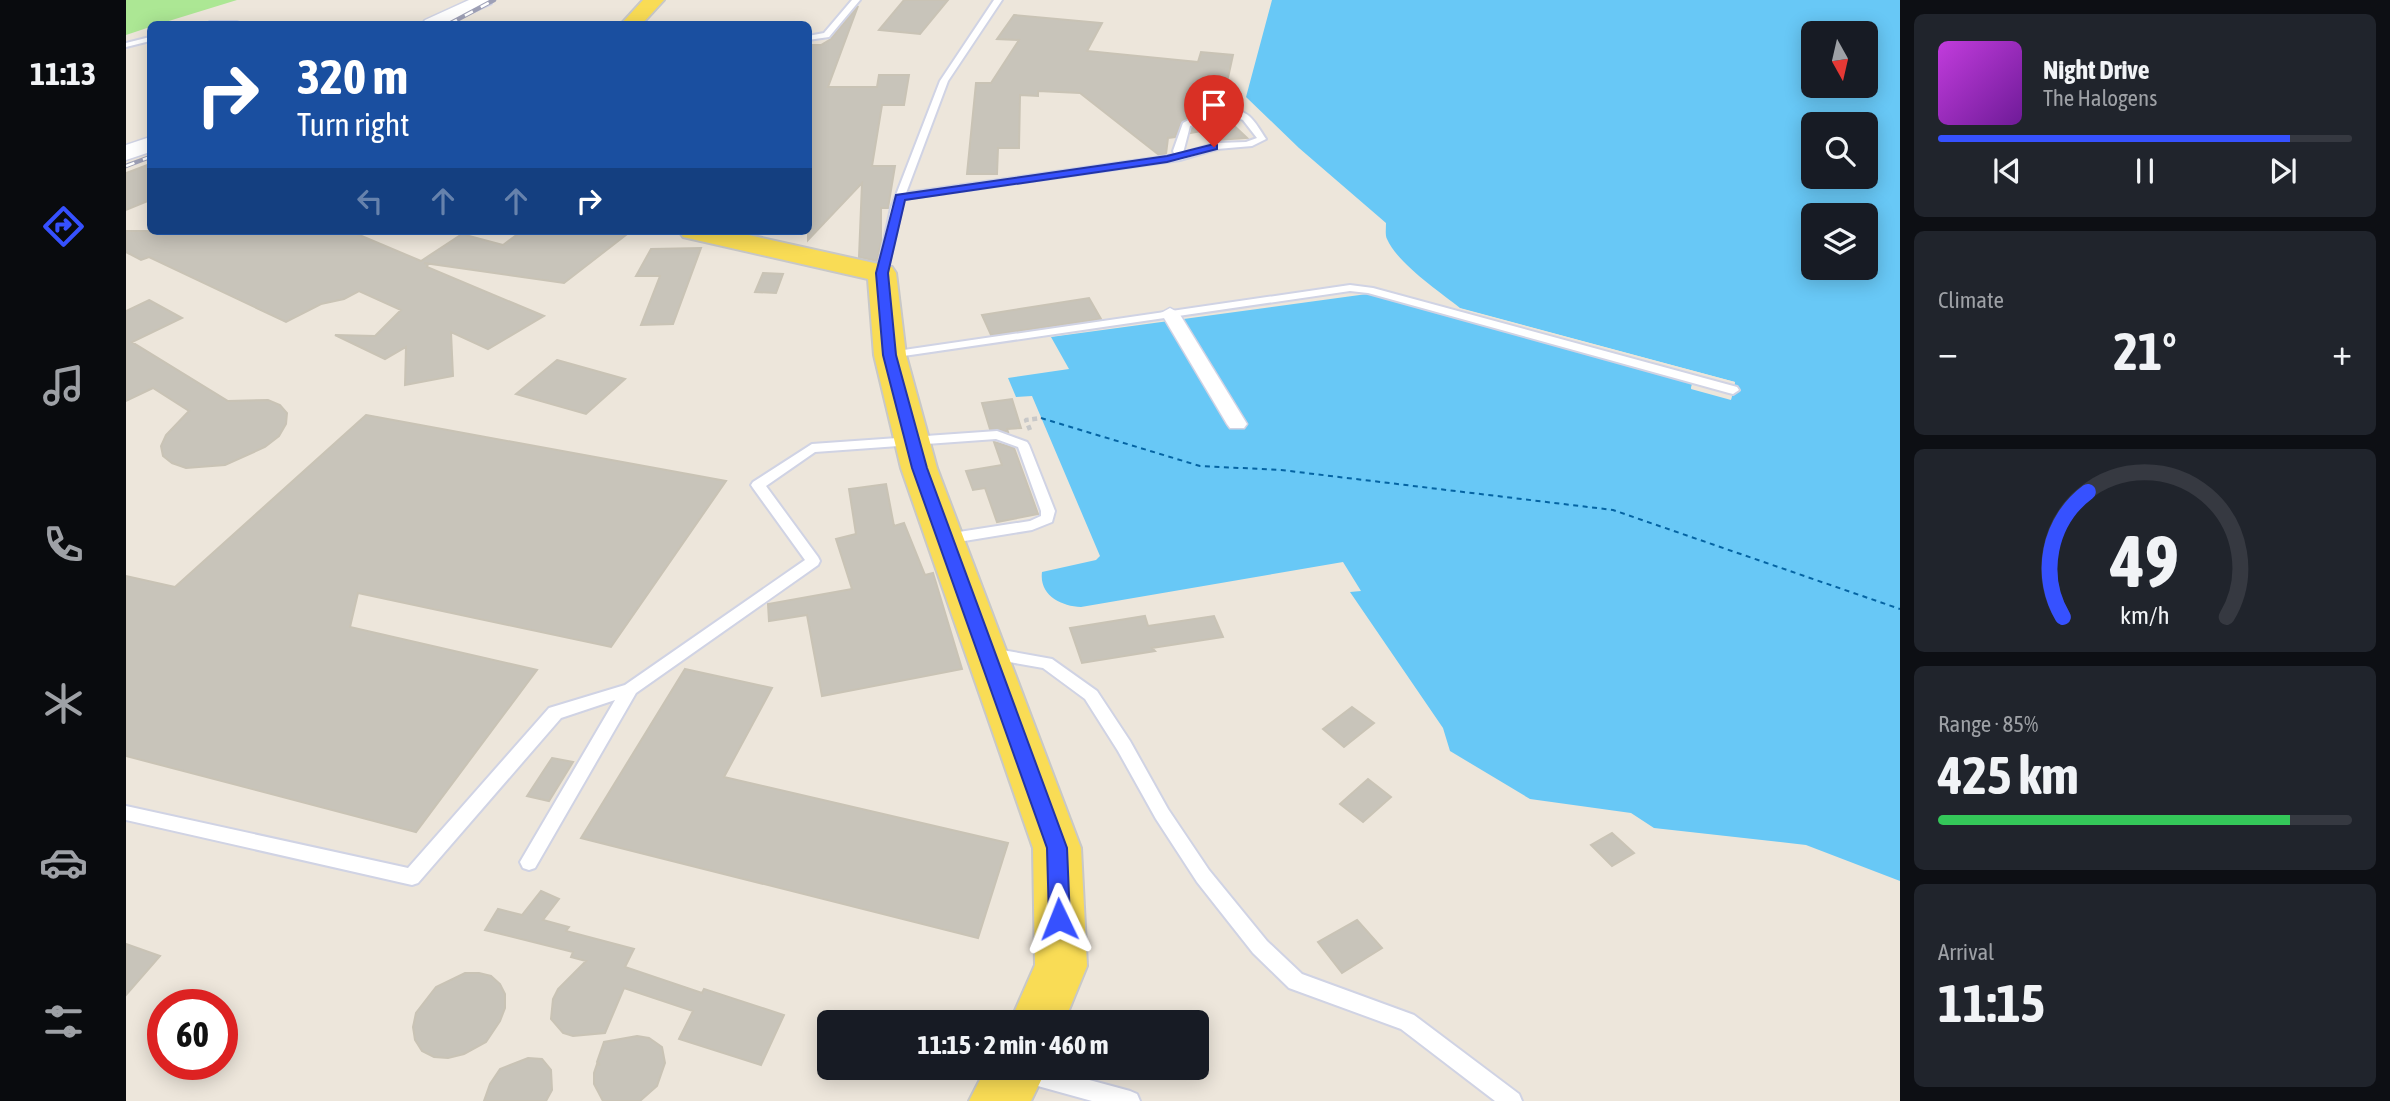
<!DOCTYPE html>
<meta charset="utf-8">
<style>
:root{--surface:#171b24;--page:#20242c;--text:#f1f3f6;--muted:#9ea1a6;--line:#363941;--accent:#3651ff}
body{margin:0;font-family:"Asap Condensed",sans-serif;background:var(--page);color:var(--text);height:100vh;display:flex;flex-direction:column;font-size:26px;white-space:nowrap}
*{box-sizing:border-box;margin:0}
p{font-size:23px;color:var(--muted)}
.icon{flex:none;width:38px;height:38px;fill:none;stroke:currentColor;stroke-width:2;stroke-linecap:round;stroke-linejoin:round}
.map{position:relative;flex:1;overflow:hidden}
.details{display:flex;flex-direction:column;gap:14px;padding:14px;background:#0d0f14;width:490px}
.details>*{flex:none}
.guide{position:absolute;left:21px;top:21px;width:665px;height:214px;border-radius:10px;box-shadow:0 4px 18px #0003;background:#1a4fa0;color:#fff;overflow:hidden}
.needle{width:46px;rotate:172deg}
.tools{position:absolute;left:1675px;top:21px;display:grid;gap:14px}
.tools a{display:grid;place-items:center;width:77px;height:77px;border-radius:10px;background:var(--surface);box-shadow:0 4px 18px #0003;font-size:35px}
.speed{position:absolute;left:21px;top:989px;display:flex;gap:14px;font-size:35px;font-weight:700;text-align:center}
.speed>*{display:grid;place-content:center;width:91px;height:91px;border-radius:50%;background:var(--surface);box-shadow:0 4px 18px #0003;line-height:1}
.speed .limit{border:10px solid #d22;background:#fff;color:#111}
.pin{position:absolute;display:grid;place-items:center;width:60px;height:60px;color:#fff;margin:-72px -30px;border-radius:50% 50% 50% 0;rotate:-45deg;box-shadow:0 0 7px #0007}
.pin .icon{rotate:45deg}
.me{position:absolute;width:77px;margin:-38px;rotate:358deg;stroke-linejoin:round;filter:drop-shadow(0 0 5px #0008)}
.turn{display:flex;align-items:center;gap:24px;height:147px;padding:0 35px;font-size:32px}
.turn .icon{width:91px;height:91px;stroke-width:2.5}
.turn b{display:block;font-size:49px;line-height:60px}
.lanes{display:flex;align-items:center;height:66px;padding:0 35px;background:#0003;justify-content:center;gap:35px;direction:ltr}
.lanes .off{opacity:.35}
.big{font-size:52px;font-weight:700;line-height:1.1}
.details .card{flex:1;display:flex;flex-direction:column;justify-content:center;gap:10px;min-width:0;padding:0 24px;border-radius:10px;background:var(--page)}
.details .dial{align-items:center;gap:0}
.dial svg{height:182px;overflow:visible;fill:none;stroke:var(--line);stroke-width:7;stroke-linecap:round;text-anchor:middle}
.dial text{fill:var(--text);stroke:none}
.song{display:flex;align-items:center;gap:21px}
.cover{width:84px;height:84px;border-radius:10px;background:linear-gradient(135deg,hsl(290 70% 55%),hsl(280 70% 35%))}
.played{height:7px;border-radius:4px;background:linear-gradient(90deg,var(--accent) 85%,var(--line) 85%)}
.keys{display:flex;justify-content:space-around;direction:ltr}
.heat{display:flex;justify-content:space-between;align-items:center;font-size:38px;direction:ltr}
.charge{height:10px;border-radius:5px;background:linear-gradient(90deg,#34c759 85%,var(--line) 0)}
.trip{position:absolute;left:691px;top:1010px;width:392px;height:70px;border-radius:10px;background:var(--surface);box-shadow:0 4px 18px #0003;font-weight:700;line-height:70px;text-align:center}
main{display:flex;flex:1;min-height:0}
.dock{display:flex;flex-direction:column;width:126px;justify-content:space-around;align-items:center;background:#090b0e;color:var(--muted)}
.dock .icon{width:49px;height:49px}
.dock .current{color:var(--accent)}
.dock b{font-size:32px;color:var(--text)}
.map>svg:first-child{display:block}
</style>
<main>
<nav class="dock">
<b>11:13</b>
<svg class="icon current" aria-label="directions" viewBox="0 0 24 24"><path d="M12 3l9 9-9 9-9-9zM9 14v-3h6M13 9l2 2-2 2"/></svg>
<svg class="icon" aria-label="music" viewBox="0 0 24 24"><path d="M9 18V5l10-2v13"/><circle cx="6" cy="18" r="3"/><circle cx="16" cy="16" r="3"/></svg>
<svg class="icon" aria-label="phone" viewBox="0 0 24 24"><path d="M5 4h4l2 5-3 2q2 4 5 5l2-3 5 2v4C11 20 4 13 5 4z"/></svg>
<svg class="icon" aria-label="climate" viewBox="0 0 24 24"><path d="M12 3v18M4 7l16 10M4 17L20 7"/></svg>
<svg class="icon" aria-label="car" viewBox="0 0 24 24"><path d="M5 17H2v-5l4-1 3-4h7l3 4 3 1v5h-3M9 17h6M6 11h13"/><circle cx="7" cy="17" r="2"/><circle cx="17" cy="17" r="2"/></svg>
<svg class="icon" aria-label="filters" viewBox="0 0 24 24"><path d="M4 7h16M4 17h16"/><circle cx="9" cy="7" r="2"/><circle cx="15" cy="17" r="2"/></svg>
</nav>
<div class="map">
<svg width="1774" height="1101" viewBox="0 0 1774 1101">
<rect width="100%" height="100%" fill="#ede6db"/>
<path fill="#ace794" d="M0,0H111L33,24H24V27L0,35Z"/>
<path fill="#68c8f6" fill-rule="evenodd" d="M1146,0H1774V881L1680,845L1528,828L1505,813L1404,799L1324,751L1317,728L1224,592L1235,591L1217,562L955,607C935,606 913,595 916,572L970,560L974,556L906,396L890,397L882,378L943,369L925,337L1241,294L1567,383L1565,388L1605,399L1609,382L1334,308C1313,291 1272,264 1261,239C1259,235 1260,228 1260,223L1173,148L1120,97ZM1687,33H1740V86H1687ZM1687,124H1740V177H1687ZM1687,215H1740V268H1687Z"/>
<path fill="#ede6db" d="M1243,291L1570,382L1569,386L1603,395L1605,384L1333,311L1325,306L1609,382L1605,400L1565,389L1566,383L1241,294Z"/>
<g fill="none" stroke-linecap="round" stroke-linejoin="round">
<path stroke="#0564a3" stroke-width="2" stroke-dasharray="5 4.5" stroke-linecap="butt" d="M915,418L1074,466L1155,470L1487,510L1774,609"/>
</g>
<path fill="#c8c4ba" stroke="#c9c3b5" stroke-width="2" d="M778,0H822L794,34L753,30Z
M732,6L702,87H751L753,75H783L778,105H756L746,166H769L762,208H755V242L751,261L733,257L736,183L682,240V45H695L705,39Z
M888,15L976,23L961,51L1072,62L1075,52L1107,55L1096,105L1056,121L1049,137L1042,138L1040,154L1033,155L954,93L912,91V96L894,95L893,148H872L871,174H841L850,83H865L893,40L871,39Z
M1100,118L1121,138L1090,140L1080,130L1065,133L1066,128Z
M24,164V200L0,210V173Z
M0,231H224L295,261L336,234L377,245L396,231H505L438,283L298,263L302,264L301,267L418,316L362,349L325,332L327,376L279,385L280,347L259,359L209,335L249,336L275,310L233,291L218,299L195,304L160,322L23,257L15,260L0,252Z
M575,248L547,324L515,325L534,276H510L525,249Z
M637,273L657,274L650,293L629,292Z
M963,298L975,319L865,335L856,315Z
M23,300L56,318L6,342L102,401L142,400L154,405L161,413L160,424L153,436L139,447L99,465L60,468L46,463L37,456L35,446L40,435L63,411L27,388L0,401V311Z
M431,360L499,379L460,414L390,394Z
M886,399L895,428L881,429L882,432L864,429L856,403Z
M240,415L600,481L485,647L232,593L224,627L411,670L290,832L0,756V576L49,587Z
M868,442L888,448L912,514L871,522L859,488L847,490L840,471L876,465Z
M760,484L768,526L778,523L799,575L807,573L836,669L696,696L681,615L643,621L642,604L726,589L710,539L730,534L723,489Z
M1019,616L1022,626L1088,616L1097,637L1026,648L1029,651L956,663L944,628Z
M559,669L646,688L598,777L882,843L852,938L455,838Z
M1226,707L1248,723L1218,747L1197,729Z
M426,758L447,762L423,801L401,796Z
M1242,779L1265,797L1237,822L1214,804Z
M1486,833L1508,853L1486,866L1465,845Z
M415,891L433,899L417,920L443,927L440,931L508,949L499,967L576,993L578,989L658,1015L635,1065L553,1039L567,1011L498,988L479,1033L447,1036L437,1033L425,1019L427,999L432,989L460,961L445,957L447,952L359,930L372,909L396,915Z
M1231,920L1256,948L1216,973L1192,942Z
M0,944L34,956L0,995Z
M339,973H353L365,976L374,984L379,994V1008L374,1021L360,1042L338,1054L322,1058L308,1057L296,1051L289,1040L287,1027L290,1013L310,987Z
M511,1036L523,1038L536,1047L539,1063L531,1086L514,1101H477L468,1084V1073L471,1064L474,1065L471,1062L478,1042Z
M402,1058L416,1059L425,1070L426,1090L420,1101H358L364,1084L374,1069Z"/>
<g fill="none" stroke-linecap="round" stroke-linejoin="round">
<defs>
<path id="service" d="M726,0H734L703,37L682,40V36L698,33Z
M868,0H876L822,81L780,193L1049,155L1047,151L1057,123C1074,114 1105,102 1123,116C1130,122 1135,132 1140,139L1126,146L1091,149L1054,160L778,199L761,273L760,275H752L751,273L765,208L814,81ZM1104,115L1117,120L1131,138L1120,142L1091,143L1057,153L1064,126L1083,119Z
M84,22H111L115,24H81Z
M24,37V41L0,47V43Z
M1224,285L1247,288L1611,387L1613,390L1607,394L1603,393L1242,293L1224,291L764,358L758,355L764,352Z
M871,431L901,442L903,445L929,511L926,522L906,530L820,544L815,542L813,539L815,536L820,534L904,521L915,516V511L892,447L870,439L689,452L640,486L692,557L694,561L692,565L510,693L409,868L403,870L397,868L394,862L489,700L435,718L292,883L286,885L0,820V806L282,868L423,708L499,685L679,560L627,488L625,485L627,482L686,444Z
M865,648L926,659L971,691L1004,741L1042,809L1083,870L1141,941L1176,974L1288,1015L1393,1094L1396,1101H1369L1275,1029L1163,988L1127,953L1071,882L1030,819L992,751L959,699L917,668L860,658L857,654L860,650Z
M893,1068H919L1004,1091L1011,1094L1014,1101H966L901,1083L894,1080L891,1073Z"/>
<path id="pedestrian" d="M1044,308L1053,313L1121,424L1118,428H1104L1101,424L1035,313Z"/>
<path id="tertiary" d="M343,0H367L365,4L321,24H296L299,20Z
M24,137V152L0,160V145Z"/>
<path id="primary" d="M517,0H538L516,24H495Z
M553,231H605L766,267L770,273L780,355L811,468L955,848L961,966L938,1022H884L909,965L907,848L775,468L748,355L742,279L557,237Z
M860,1068H921L905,1101H843Z"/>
</defs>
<use href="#service" stroke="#d0d3e4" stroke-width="4"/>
<use href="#pedestrian" stroke="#d0d3e4" stroke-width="3"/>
<use href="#tertiary" stroke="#d0d3e4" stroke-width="3"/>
<use href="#primary" stroke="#c8c8c8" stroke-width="4"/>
<path stroke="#c8c8c8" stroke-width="4.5" stroke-dasharray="5 3.5" stroke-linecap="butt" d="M904,430L900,420L915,418"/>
<use href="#service" fill="#fff" fill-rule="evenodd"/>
<use href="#pedestrian" fill="#fff" fill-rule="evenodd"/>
<use href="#tertiary" fill="#fff" fill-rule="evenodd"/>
<use href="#primary" fill="#f9dc55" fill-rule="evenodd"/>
<defs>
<path id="rail" d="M323,24L368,0
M0,166L24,157"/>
</defs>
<use href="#rail" stroke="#9ea0b6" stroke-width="4.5"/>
<use href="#rail" stroke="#fff" stroke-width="2.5" stroke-dasharray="9" stroke-linecap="butt"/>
</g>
<path fill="#3651ff" stroke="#2335a6" stroke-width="2" d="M1088,144L1091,145V149L1041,162L779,200L762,273L770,355L801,468L941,848L944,919L941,926L933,929L926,926L923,919L921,848L786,468L757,355L750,273L770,195L1041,156Z"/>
</svg>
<div class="tools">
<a><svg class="needle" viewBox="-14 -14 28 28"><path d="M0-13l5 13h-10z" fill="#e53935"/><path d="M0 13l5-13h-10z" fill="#9ea1a6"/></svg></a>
<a><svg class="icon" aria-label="search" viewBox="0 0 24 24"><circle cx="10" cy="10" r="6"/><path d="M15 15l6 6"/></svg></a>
<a><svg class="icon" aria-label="layers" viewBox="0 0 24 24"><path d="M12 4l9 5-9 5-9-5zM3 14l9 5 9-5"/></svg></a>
</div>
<div class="speed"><div class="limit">60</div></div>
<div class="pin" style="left:1088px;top:147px;background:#d93025"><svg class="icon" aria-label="arrive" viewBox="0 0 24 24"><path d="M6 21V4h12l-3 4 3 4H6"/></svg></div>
<svg class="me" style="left:933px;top:919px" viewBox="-20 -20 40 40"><path d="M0-17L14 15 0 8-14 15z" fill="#3651ff" stroke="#fff" stroke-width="4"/></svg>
<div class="trip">11:15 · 2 min · 460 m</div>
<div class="guide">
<div class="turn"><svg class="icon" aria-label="right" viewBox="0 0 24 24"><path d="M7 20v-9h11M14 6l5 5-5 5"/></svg><div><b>320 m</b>Turn right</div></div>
<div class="lanes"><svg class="icon off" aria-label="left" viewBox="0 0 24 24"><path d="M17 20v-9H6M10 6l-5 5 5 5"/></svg><svg class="icon off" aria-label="ahead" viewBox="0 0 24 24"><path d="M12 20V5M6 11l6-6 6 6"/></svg><svg class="icon off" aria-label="ahead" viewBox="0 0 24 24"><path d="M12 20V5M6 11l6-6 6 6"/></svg><svg class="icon" aria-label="right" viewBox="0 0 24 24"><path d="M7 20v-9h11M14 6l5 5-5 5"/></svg></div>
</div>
</div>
<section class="details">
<div class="card">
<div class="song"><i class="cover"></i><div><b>Night Drive</b><p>The Halogens</p></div></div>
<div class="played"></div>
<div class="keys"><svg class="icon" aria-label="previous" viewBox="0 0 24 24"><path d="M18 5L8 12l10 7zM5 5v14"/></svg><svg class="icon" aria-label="pause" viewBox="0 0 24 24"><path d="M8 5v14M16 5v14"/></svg><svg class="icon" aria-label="next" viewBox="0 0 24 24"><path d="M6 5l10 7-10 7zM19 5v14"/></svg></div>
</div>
<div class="card"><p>Climate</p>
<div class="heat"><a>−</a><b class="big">21°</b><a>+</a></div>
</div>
<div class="card dial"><svg viewBox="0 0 100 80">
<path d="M14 69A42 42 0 1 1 86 69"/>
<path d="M14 69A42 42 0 0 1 25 14" stroke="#3651ff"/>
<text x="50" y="56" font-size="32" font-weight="700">49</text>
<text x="50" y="72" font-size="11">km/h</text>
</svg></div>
<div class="card"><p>Range · 85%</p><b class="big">425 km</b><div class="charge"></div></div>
<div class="card"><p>Arrival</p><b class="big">11:15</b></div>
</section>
</main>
